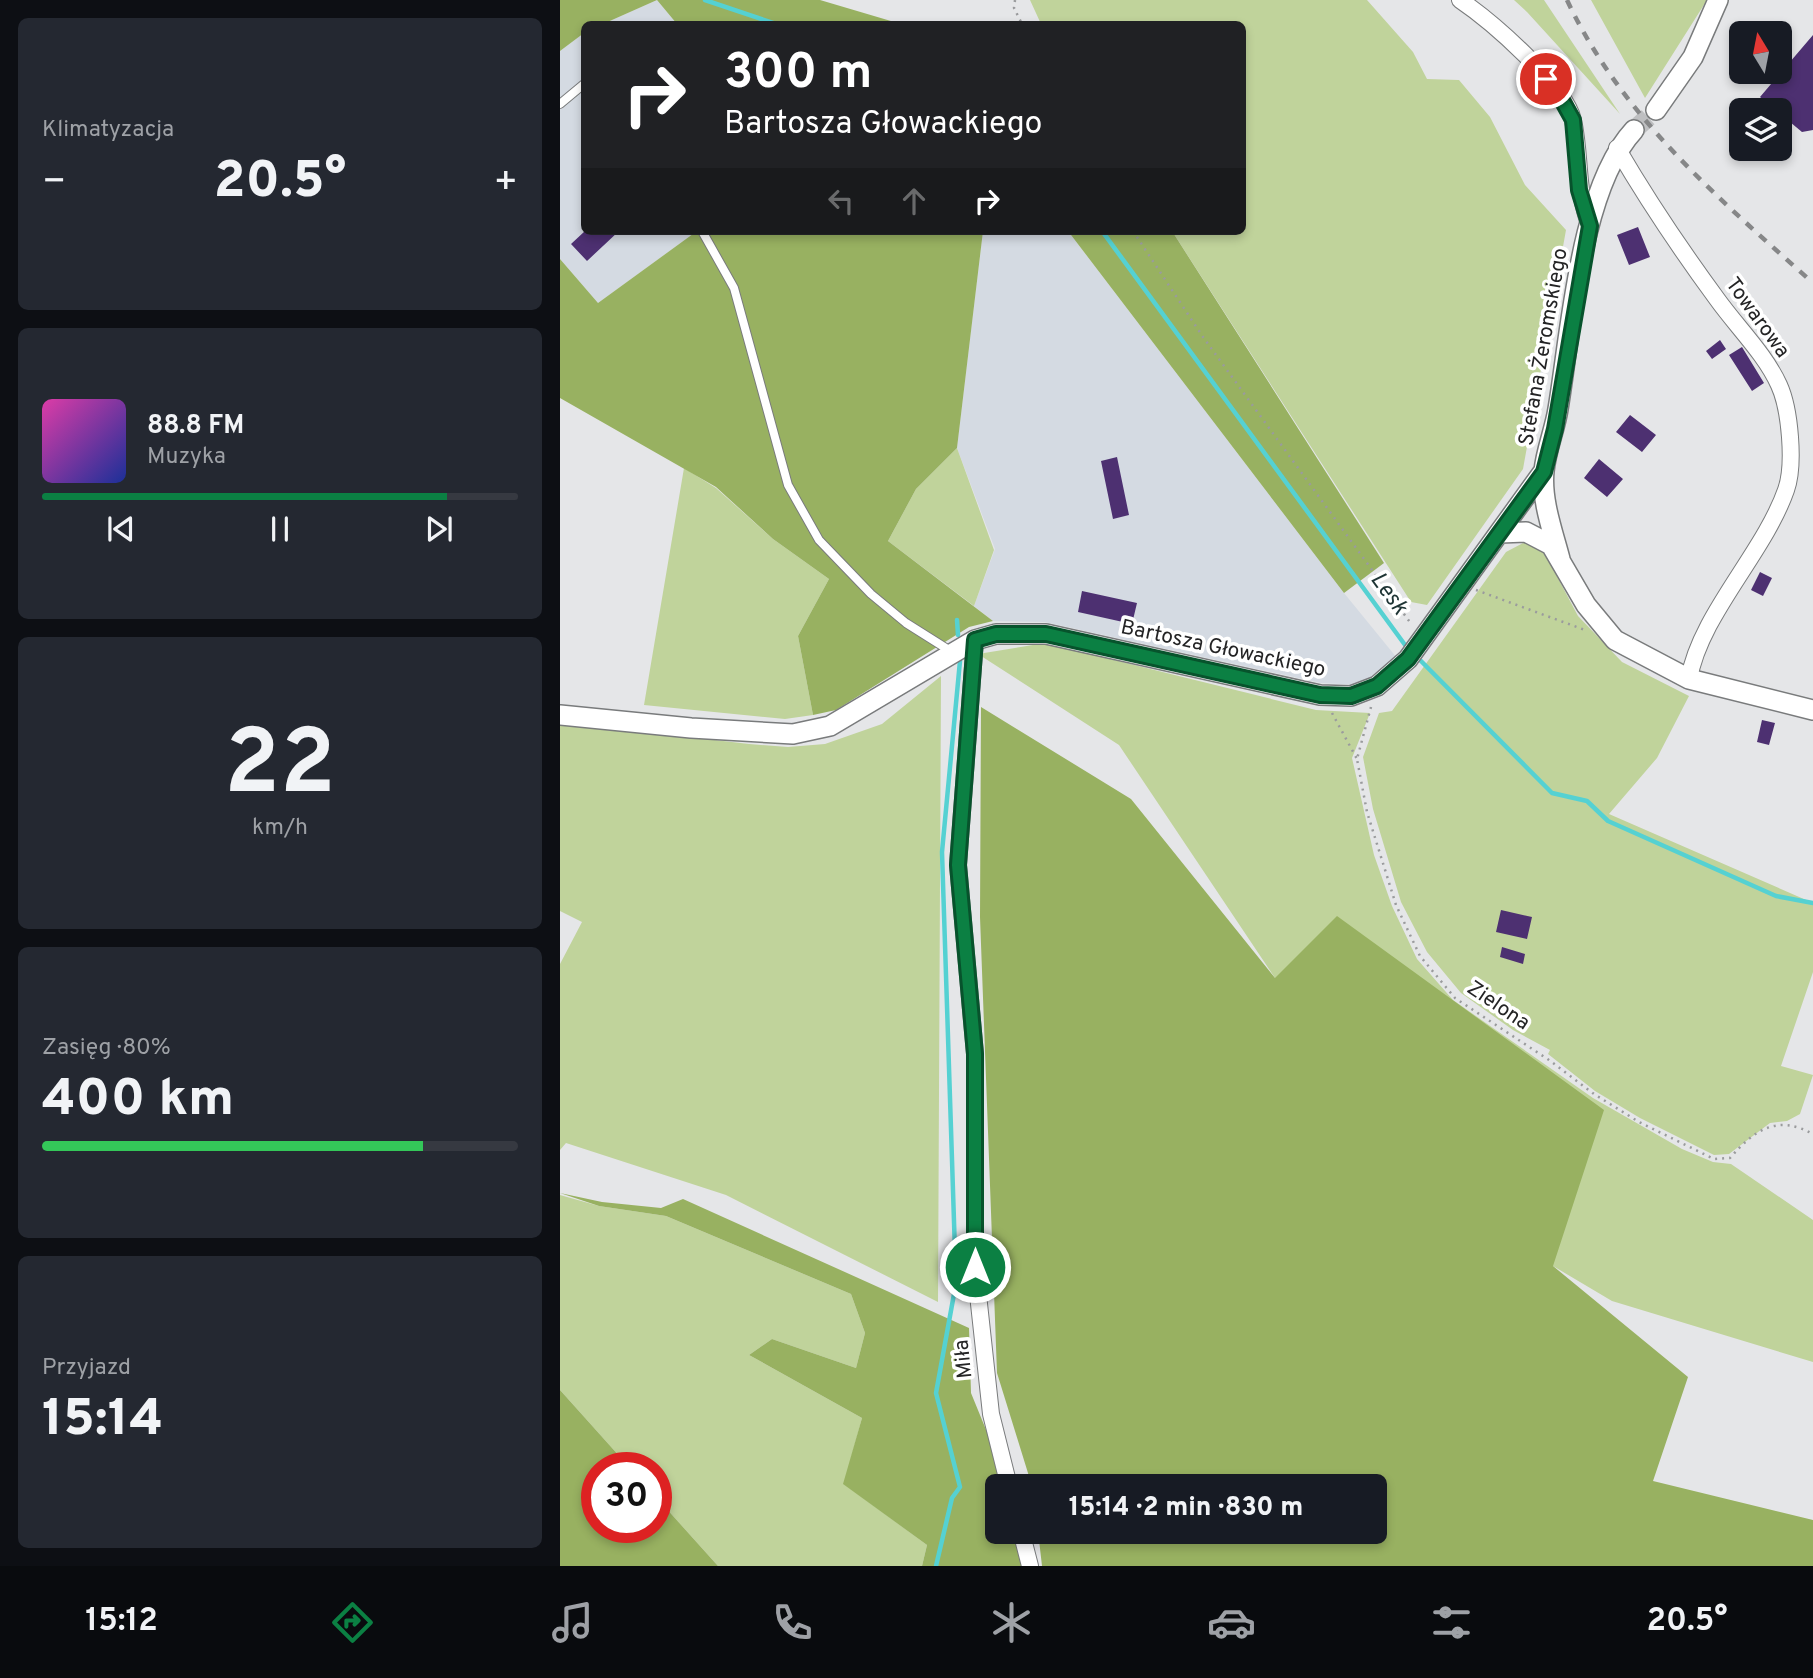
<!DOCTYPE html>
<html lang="pl">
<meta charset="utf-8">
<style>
:root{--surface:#171b24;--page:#242831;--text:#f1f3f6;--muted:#9ea1a6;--line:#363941;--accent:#0b8043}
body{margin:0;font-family:Overpass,sans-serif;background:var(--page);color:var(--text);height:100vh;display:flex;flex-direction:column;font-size:26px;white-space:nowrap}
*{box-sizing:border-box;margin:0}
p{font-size:23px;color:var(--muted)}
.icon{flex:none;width:38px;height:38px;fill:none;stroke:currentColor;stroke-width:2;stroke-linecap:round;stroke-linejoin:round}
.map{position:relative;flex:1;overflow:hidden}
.side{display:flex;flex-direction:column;gap:18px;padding:18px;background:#0d0f14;width:560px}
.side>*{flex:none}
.banner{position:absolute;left:21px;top:21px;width:665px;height:214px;border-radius:10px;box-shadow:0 4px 10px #0003;background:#202124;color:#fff;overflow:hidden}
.needle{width:46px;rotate:350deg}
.buttons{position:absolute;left:1169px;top:21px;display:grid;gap:14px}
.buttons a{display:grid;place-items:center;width:63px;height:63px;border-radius:10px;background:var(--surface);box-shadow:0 4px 10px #0003;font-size:35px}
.speed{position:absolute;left:21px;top:1452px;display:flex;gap:14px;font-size:35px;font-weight:700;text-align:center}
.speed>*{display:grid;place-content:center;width:91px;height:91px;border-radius:50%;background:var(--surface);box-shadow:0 4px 10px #0003;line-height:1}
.speed .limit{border:10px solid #d22;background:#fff;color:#111}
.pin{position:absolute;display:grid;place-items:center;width:60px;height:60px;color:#fff;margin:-30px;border:4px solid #fff;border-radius:50%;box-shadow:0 2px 7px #0007}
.me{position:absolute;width:77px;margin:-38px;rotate:0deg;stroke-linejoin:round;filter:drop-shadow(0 0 5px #0008)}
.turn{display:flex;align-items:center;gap:24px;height:147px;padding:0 28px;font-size:32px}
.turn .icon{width:91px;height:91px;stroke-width:2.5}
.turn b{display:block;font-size:49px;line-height:60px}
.lanes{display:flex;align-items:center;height:66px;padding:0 28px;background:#0003;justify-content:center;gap:35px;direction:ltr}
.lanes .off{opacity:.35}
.big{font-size:52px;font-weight:800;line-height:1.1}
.side .tile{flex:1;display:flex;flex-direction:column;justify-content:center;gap:10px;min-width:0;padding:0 24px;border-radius:10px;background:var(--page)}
.side .dial{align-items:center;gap:0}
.dial b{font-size:91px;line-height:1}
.song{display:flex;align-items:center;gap:21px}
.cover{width:84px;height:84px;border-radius:10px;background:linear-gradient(135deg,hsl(320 70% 55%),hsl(230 70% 35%))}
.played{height:7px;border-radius:4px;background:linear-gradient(90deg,var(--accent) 85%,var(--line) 85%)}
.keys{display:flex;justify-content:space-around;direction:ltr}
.heat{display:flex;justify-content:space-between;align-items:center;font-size:38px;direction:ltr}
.charge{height:10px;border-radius:5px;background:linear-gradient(90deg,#34c759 80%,var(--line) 0)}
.trip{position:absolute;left:425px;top:1474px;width:402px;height:70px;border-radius:10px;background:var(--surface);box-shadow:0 4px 10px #0003;font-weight:800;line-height:70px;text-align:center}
.tab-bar{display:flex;height:112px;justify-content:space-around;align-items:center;background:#090b0e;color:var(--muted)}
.tab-bar .icon{width:49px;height:49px}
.tab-bar .current{color:var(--accent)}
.tab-bar b{font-size:32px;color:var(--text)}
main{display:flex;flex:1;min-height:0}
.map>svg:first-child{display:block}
</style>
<main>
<section class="side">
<div class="tile"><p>Klimatyzacja</p>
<div class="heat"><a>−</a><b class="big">20.5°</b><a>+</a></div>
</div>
<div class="tile">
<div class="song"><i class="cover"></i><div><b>88.8 FM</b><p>Muzyka</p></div></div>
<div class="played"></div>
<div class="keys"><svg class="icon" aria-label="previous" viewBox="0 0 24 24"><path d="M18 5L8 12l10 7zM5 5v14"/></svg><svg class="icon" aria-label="pause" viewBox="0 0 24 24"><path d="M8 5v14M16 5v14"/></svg><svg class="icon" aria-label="next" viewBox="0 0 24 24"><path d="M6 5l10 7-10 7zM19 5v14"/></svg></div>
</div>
<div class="tile dial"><b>22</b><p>km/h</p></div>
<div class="tile"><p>Zasięg · 80%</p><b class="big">400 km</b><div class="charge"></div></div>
<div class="tile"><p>Przyjazd</p><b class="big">15:14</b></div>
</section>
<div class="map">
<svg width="1253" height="1566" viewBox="0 0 1253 1566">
<rect width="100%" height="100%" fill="#e5e6e8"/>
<path fill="#d4dae2" d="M97,0L117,24H43Z
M24,33V231H137L38,303L0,259V51Z
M423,231H508L784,593L837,658L800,685L761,683L485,622L433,621L414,606L435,549L397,448Z"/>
<path fill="#c0d39b" d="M470,0H807L853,52L867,79L899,80L930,117L965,185L1006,230L963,469L867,605L851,602L612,231H682V24H481Z
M954,0H984L1060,114L967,12Z
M1031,0H1147L1085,98Z
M397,448L434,550L414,606L328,541L356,489Z
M124,468L156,488L213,539L269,579L238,636L253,715L225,719L84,705Z
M965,542L982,548L1018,616L1062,662L1129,696L1097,758L1049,814L1253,903V972L1221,1066L1253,1075L1240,1114L1227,1121L1210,1123L1169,1154L1154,1155L1080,1118L1035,1091L988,1054L990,1050L953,1030L901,993L867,952L841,902L813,809L803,757L819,713L832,711L946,552Z
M485,643L756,710L810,713L792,758L814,855L832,906L857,959L893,1000L1033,1098L1122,1149L1153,1162L1171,1164L1253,1220V1362L1052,1301L993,1266L715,978L559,745L418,654Z
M381,676L378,1302L166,1195L6,1143L0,1150V964L22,922L0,911V722L189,744L228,747L265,744L322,724Z
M0,1195L39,1206L106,1216L291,1294L305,1333L296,1368L212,1339L189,1355L302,1418L284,1484L367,1545L362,1566H158L96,1497V1468H70L0,1390Z"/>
<path fill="#98b161" d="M0,0H260L341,24H117L97,0L43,24H24V33L0,51Z
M137,231H423L397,448L356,489L328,541L433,621L409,627L276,710L253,715L238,636L269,579L213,539L156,487L0,398V259L38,303Z
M508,231H612L824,563L784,593Z
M421,707L571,799L715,978L777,916L1044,1110L993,1266L1128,1377L1093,1481L1253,1520V1566H482L478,1531H816V1486H472L437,1373L420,917Z
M0,1193L42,1202L101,1208L123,1199L409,1328L411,1393L449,1486H438V1531H460L465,1566H362L367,1545L283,1484L302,1418L189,1355L212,1339L296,1368L305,1333L291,1294L106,1216L39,1206Z
M0,1390L70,1468H37V1528H96V1497L158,1566H0Z"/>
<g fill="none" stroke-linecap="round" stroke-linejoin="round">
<path stroke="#55d1d2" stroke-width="4.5" d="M145,0L216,24
M542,231L848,649
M397,620L398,635
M857,657L992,793L1027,801L1048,821L1216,896L1253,903
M376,1566L392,1498L400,1487L376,1393L396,1283L382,852L400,661"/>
</g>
<path fill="#4d3071" d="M1253,35V130L1242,132L1200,97Z
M1078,227L1090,257L1069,265L1057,235Z
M25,231H59L27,261L11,244Z
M1160,340L1166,349L1152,359L1146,351Z
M1182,347L1204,383L1192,391L1169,355Z
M1070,415L1096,435L1082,452L1056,432Z
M557,457L569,515L553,519L541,461Z
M1039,459L1063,479L1047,497L1024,478Z
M1200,572L1212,578L1203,596L1191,590Z
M522,591L577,603L572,624L518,612Z
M1202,720L1215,723L1209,745L1197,742Z
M941,910L972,917L967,939L936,932Z
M942,947L965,954L963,964L940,957Z"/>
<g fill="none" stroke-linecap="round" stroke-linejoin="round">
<path stroke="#bebfc1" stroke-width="19" stroke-dasharray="19 10" stroke-linecap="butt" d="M1074,130L1096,110"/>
<defs>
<path id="service" d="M0,104L24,84
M142,231L174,288L228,485L259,540L311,594L346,623L392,652"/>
<path id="minor" d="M900,0C931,21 1005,85 1013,120C1021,156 1016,191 1030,226
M1057,148C1088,201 1121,250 1157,299C1177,327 1205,354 1219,385C1230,409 1235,465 1226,490C1204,553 1140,615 1129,679
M415,640L398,865L415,1054V1267L431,1414L449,1486
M461,1531L470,1566"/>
<path id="tertiary" d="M1096,110L1133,57L1158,0
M940,533L966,532L991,545L1026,605L1055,640L1129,679L1253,710
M1000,559C993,532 981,500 984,471C986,450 995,429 998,409C1011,331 1020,188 1074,130
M0,715L131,728L233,734L270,726L415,640L436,634H486L760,695L791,696L817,686L848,659L983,472"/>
</defs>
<use href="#service" stroke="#797b7c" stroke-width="10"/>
<use href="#minor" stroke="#797b7c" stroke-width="18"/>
<use href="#tertiary" stroke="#797b7c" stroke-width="22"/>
<path stroke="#9a9b9d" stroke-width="2.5" stroke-dasharray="2 5" stroke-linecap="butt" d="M455,0L454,8L462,24
M573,231L643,337L852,625
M916,590L1025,630
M811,707L797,759L807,812L836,905L860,956L895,998L989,1060L1034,1094L1079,1122L1154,1159L1170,1158C1194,1130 1217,1114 1253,1134
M772,713L797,759"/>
<use href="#service" stroke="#fff" stroke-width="8"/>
<use href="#minor" stroke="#fff" stroke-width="16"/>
<use href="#tertiary" stroke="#fff" stroke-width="19"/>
<path stroke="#868788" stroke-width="4.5" stroke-dasharray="9 9" stroke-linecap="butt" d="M1007,0C1062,117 1158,198 1253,283"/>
</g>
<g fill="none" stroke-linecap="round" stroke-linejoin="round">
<defs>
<path id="route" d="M415,1267V1054L398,865L415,640L436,634H486L760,695L791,696L817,686L848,659L984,472L995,429L1030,226L1019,190L1013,120L998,93L986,79"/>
</defs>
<use href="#route" stroke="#07532c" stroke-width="18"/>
<use href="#route" stroke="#0b8043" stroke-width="12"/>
</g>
<g text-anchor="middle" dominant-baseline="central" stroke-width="7" stroke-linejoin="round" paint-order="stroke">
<g font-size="21" fill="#242425" stroke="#fff">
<text transform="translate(1197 318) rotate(54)">Towarowa</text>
<text transform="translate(984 347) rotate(-80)">Stefana Żeromskiego</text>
<text transform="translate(663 649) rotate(12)">Bartosza Głowackiego</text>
<text transform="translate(938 1006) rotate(34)">Zielona</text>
<text transform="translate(404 1359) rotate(-96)">Miła</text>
</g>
<g font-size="23" font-style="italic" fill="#1e3434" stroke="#fff">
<text transform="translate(828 594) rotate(54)">Lesk</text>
</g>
</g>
</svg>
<div class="buttons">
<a><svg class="needle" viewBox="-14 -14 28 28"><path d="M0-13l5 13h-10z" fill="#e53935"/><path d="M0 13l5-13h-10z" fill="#9ea1a6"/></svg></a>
<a><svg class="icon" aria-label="layers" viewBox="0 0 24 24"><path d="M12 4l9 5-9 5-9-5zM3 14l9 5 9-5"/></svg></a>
</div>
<div class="speed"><div class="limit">30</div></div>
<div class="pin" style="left:986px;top:79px;background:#d93025"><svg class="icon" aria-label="arrive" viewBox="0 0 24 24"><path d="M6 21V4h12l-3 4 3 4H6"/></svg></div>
<svg class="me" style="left:415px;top:1267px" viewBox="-20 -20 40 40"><circle r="17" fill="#0b8043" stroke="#fff" stroke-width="3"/><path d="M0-11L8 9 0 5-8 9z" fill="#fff"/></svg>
<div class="trip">15:14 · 2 min · 830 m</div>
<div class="banner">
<div class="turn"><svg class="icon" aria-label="right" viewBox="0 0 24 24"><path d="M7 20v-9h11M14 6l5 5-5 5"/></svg><div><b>300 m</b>Bartosza Głowackiego</div></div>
<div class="lanes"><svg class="icon off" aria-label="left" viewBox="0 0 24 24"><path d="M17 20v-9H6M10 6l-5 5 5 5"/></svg><svg class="icon off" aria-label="ahead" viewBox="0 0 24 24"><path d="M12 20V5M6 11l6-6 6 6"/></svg><svg class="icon" aria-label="right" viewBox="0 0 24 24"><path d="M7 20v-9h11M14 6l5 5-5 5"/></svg></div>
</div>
</div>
</main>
<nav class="tab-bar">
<b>15:12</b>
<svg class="icon current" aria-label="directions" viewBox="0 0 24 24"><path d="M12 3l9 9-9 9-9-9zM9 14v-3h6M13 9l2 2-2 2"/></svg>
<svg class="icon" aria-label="music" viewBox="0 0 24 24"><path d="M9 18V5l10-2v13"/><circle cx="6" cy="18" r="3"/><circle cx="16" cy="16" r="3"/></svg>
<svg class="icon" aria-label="phone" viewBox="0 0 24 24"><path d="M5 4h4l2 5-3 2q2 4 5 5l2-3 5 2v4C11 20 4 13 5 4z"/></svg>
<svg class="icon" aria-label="climate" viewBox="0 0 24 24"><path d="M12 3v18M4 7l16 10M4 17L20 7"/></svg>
<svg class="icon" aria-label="car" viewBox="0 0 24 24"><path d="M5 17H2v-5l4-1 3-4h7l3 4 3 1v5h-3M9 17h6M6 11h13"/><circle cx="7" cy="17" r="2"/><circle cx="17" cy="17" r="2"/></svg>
<svg class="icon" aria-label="filters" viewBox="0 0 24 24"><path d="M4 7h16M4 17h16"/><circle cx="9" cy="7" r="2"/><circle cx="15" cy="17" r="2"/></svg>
<b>20.5°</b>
</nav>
